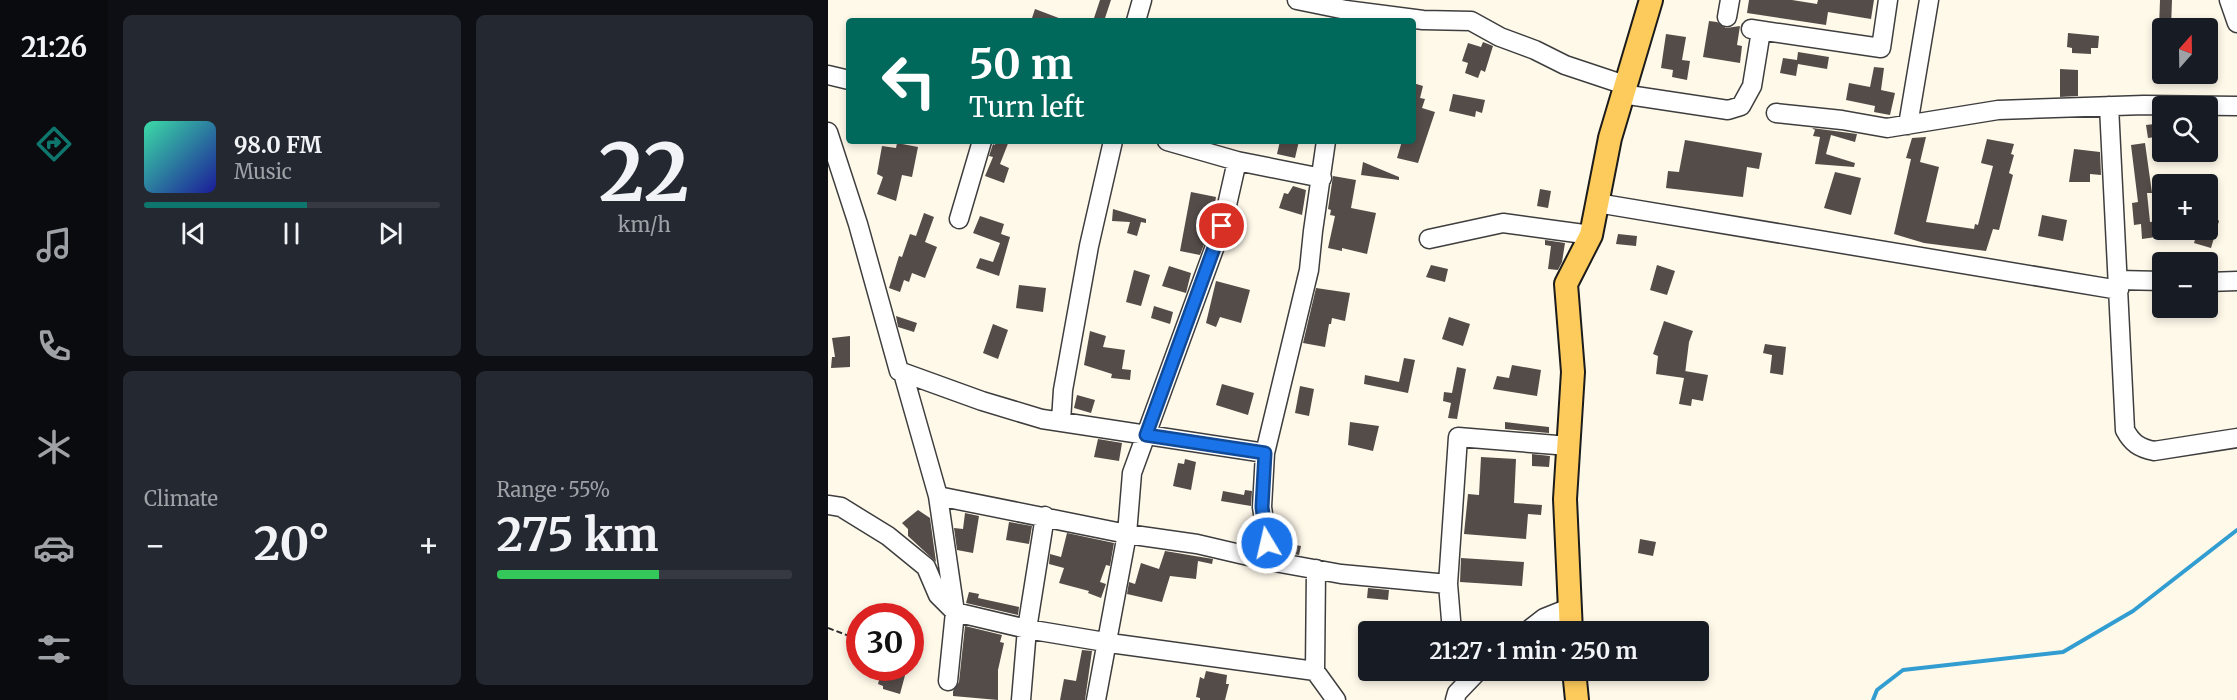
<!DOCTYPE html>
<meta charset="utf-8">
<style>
:root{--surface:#171b24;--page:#242831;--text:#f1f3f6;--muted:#9ea1a6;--line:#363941;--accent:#0f766e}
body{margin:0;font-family:Merriweather,serif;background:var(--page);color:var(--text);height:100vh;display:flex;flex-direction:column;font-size:22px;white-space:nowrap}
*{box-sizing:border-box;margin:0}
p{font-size:20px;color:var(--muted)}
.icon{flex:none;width:33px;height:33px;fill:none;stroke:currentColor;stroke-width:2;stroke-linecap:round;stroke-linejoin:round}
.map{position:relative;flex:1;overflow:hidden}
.sheet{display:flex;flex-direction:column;gap:15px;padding:15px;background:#0d0f14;width:720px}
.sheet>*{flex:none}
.banner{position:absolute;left:18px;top:18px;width:570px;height:126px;border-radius:6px;box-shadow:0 3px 9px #0003;background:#00695c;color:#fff;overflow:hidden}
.needle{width:39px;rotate:20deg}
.buttons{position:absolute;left:1324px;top:18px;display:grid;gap:12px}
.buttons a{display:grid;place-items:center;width:66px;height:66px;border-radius:6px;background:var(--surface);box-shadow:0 3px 9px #0003;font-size:30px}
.speed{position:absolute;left:18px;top:603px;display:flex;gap:12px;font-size:30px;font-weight:700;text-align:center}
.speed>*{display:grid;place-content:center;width:78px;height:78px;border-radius:50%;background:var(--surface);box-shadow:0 3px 9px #0003;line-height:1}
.speed .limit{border:9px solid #d22;background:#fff;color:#111}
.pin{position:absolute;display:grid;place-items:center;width:51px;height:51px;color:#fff;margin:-26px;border:3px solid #fff;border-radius:50%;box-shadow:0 2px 6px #0007}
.me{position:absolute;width:66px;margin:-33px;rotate:351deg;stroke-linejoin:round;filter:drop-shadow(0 0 4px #0008)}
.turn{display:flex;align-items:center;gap:21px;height:126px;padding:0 24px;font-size:27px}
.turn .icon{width:78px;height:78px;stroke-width:2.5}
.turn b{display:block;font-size:42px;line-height:51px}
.big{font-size:45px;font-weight:700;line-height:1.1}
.sheet .card{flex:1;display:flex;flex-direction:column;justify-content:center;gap:9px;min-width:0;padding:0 21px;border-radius:9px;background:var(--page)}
.sheet .dial{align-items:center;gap:0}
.dial b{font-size:78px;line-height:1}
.song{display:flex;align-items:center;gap:18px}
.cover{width:72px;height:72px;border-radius:9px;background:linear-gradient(135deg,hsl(160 70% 55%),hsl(240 70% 35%))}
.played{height:6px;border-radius:3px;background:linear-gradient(90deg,var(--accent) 55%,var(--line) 55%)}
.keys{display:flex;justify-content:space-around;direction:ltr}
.heat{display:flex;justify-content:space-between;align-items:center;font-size:33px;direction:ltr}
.charge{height:9px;border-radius:4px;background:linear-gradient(90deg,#34c759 55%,var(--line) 0)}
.sheet .tiles{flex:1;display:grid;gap:15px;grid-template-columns:repeat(2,1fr)}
.trip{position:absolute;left:530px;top:621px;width:351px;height:60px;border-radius:6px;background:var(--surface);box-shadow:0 3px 9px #0003;font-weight:700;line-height:60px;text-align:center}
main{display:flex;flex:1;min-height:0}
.tab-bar{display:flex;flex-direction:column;width:108px;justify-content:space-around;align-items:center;background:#090b0e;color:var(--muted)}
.tab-bar .icon{width:42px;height:42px}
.tab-bar .on{color:var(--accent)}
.tab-bar b{font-size:27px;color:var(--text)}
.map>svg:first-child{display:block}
</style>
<main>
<nav class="tab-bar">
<b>21:26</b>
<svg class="icon on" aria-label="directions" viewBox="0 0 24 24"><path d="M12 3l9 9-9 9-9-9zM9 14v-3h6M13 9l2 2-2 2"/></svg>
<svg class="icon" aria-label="music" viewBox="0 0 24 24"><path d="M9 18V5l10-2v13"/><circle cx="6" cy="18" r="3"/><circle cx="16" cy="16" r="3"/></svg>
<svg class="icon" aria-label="phone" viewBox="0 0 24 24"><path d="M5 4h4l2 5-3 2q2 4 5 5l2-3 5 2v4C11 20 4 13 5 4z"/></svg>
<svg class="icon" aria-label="climate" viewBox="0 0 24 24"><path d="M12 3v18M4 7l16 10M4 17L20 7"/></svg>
<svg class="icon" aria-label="car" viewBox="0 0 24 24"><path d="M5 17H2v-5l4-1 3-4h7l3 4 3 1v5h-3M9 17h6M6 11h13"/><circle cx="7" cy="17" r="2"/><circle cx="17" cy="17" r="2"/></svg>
<svg class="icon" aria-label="filters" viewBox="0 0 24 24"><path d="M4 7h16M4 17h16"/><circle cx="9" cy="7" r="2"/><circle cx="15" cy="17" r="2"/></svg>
</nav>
<section class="sheet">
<div class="tiles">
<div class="card">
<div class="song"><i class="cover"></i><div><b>98.0 FM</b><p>Music</p></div></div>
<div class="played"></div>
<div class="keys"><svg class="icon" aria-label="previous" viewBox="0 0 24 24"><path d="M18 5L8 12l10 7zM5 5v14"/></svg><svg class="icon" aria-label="pause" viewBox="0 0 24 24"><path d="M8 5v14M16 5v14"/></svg><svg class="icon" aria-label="next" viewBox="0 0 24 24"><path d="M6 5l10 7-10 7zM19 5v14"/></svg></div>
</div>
<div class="card dial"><b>22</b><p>km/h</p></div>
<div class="card"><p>Climate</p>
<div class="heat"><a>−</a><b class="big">20°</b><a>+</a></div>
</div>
<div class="card"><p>Range · 55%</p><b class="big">275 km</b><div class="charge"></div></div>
</div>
</section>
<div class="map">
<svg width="1409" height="700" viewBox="0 0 1409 700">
<rect width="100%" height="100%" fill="#fff9ea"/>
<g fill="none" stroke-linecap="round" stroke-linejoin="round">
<path stroke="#329dd1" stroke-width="4" d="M1045,700L1049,690L1075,670L1235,652L1305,611L1409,530"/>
</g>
<path fill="#544c48" d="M272,0H283L276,21H265Z
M921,0H964L989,4L990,0H1046L1043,19L1000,12L998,25L919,13Z
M1332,0H1344L1343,28H1331Z
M207,9L236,20V21H203Z
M881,21L889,22L898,28L912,26L909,45L914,46L912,63L875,57Z
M1240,33L1271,36L1270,48H1263V54L1244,53V48L1239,47Z
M838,34L858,37L854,60L862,61L859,80L844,77L845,70L833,68Z
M655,42L665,46L657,72L653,70L650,78L637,73L640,63L634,61L640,43L653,47Z
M970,52L1001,57L999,69L970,64L968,76L952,73L955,58L969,60Z
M1046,67L1056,68L1053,90L1067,93L1062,115L1046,112L1047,106L1018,100L1021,83L1042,87Z
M1232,69L1250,70V96L1232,97Z
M585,83L595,86L592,98L597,99L594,108L607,112L590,163L569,158L574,141H585Z
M625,94L657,100L654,113L648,111L647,117L621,111Z
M1335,123V136L1320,138L1318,125Z
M984,128L1029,134L1027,142L1003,135L998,154L1027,163L1026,167L987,164L992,137L985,136L987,130Z
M1098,137L1092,162L1111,167L1098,222L1146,229L1147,224L1150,225L1165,166L1153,163L1159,139L1186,144L1183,154L1186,155L1181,173L1185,175L1171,230L1165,229L1158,251L1096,243L1066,234L1083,159L1078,158L1084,138Z
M857,140L934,153L931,169L919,167L915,197L838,188L840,171L851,172Z
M168,141H181L172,164L181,168L176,183L157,176L165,157L161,156L165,144L167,145Z
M452,141H471L467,158L449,154Z
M69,143L90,147L84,177L74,175L68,201L49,194L55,177L49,174L54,146L68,148Z
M1317,143L1324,193H1319L1322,222L1335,220V236L1314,239L1313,224L1306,225L1304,203L1310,202L1303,145Z
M1246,149L1272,152L1273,175L1262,174V182H1241Z
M535,162L571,177V180L533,175Z
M1007,172L1033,178L1023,215L996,208Z
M505,176L528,180L523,208L548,213L539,254L514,248V251L500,248L507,216L502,215L503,210L500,209Z
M465,186L478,190L474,215L451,208L456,193L460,194Z
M712,189L723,191L720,208L709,206Z
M363,192L388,197L383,226L372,255L352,251Z
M285,209L318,219V223L313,222L309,236L299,233L302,222L284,221Z
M1380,209L1391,221L1383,248L1366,243L1370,230H1380Z
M96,213L106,217L97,242L109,247L97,278L84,273L81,282L76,280L72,292L61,288L71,256L74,257L82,234L88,236Z
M1214,215L1239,220L1235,241L1210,236Z
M152,216L176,224L173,234L182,237L171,276L148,268L152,258L165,262L172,243L145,233Z
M790,234L809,236L808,246L788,244Z
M717,240L737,243L734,262L730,270L720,269L723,246L717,245Z
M603,265L620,269L617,282L598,277Z
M829,265L847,271L839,295L822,290Z
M341,266L363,273L358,293L334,286Z
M306,270L322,275L313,306L298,302Z
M388,281L422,290L413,323L392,317L388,327L378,323Z
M191,285L218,288L215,312L188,308Z
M488,288L522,293L517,321L504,318L503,324H501L497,347L475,343Z
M326,306L345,312L342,324L323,318Z
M68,316L89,323L86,332L70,327Z
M621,317L642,324L635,346L614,339Z
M836,321L865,331L861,342L857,374V371L880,375L875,401L864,399L863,406L851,404L856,378L828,374L830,356L825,354Z
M165,324L180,330L170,359L155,353Z
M262,331L278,336L275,347L297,350L294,369L303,370L302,380L283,378L284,374L256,365Z
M22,336V367L3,368L4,357H7L4,338Z
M937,344L958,347L955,375L942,373L944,355L935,353Z
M576,358L587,360L580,393L536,384L537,375L571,382Z
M684,365L713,370L709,396L665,389L669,376L681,378Z
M629,367L638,369L629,419L620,418L623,403L615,401L616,392L624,393Z
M394,384L426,393L420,415L388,405Z
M472,386L486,389L481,416L467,413Z
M249,395L267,400L263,413L246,408Z
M522,422L551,426L545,451L520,445Z
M677,422L721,427V433L677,429Z
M270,439L294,443L291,461L266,457Z
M704,454L722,456L721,467L704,466Z
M653,457L688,459L686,503L714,505L713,515L700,514L698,539L636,534L640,494L651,495Z
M357,459L368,462L363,490L345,486L350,463L356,464Z
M417,490L424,491L423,506L393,501L395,491L416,495Z
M90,510L102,518L108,562L80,536V529L74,523Z
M137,513L151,516L145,553L129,550L126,528L135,529Z
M181,522L204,526L201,544L178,540Z
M239,533L286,543L282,566L278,565L272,582L278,584L273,598L260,593L261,591L231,583L236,568L221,564L222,554L233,557Z
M812,539L828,542L825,556L810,553Z
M451,542L473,546L471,555L452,551Z
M337,551L385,559L384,564L370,561L368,579L342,576L334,602L299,594L301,582L307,584L313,563L331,569Z
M633,558L696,562L694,586L632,582Z
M540,588L561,590L560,600L539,598Z
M141,592L151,594L150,598L191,607L190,615L138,603Z
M137,626L174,635L172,642L176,643L170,670V700L125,696V691L131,682Z
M254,650L264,651L257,700H232L236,679L248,681Z
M54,668H79L72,694L55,689V686L50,684Z
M378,671L399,675L398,684H401L397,700H372V698L368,697L372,677L376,679Z"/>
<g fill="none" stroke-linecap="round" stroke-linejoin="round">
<defs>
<path id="minor" d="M469,0L518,10L595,20L643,21L672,37L707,50L737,65L797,85
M1401,0L1409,23
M899,17L902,0
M308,21L314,0
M923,29L1053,48L1060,0
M0,75L21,80
M794,94L900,110L913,106L924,86L933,31
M1281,106L1297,430C1304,443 1311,448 1326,451L1409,438
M948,113L1014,120L1059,128L1170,110L1316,105L1409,106
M1080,125L1101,0
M0,132L30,224L71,371L154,401L214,419L437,453
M339,141L409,161
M769,203L1291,290
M131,219L154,141
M601,239L675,223L763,235
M1290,280L1335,281
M1380,282L1409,281
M75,373L110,496L127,612L120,681
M233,421L235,390L261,246L285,141
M110,496L299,534L369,544L442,561L513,574L620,584
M0,505L13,507L60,536L98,567L110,595L127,612L199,629L289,644L487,671
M442,561L434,507L437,453L481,270L485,231L498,141
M488,569L487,671L508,700
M624,632L620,584L630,437L741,446
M698,632L716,618L741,608
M193,700L199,629L217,516
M268,700L299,534L304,473L394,227L409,161L494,178
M627,700L629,693L651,670"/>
<path id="major" d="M743,632L737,499L745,372L738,284L763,235L782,138L823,0
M746,670L749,700"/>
</defs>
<use href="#minor" stroke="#3e3e3e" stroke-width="21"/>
<use href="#major" stroke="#1c1c1c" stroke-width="26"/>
<path stroke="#2d2d2d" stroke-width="2" stroke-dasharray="6 3" stroke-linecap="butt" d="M0,628L32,640"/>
<use href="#minor" stroke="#fff" stroke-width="18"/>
<use href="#major" stroke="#fdca5c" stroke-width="22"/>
</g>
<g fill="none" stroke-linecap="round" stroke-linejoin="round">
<defs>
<path id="route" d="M394,226L318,435L437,453L434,507L439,543"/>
</defs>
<use href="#route" stroke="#114b97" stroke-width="15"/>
<use href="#route" stroke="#1a73e8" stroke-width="10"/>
</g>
</svg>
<div class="buttons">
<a><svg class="needle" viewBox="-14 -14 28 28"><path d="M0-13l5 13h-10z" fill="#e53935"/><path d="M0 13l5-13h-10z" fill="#9ea1a6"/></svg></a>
<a><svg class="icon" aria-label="search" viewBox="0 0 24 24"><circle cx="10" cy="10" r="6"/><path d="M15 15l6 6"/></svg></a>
<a>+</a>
<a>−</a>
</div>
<div class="speed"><div class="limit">30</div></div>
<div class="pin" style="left:394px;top:226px;background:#d93025"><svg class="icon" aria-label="arrive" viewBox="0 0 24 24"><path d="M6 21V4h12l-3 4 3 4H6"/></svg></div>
<svg class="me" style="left:439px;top:543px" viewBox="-20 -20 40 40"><circle r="17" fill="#1a73e8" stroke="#fff" stroke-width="3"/><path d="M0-11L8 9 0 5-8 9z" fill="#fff"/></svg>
<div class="trip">21:27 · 1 min · 250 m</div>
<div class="banner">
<div class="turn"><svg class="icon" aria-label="left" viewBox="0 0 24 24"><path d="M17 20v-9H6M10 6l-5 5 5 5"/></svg><div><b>50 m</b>Turn left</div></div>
</div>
</div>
</main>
